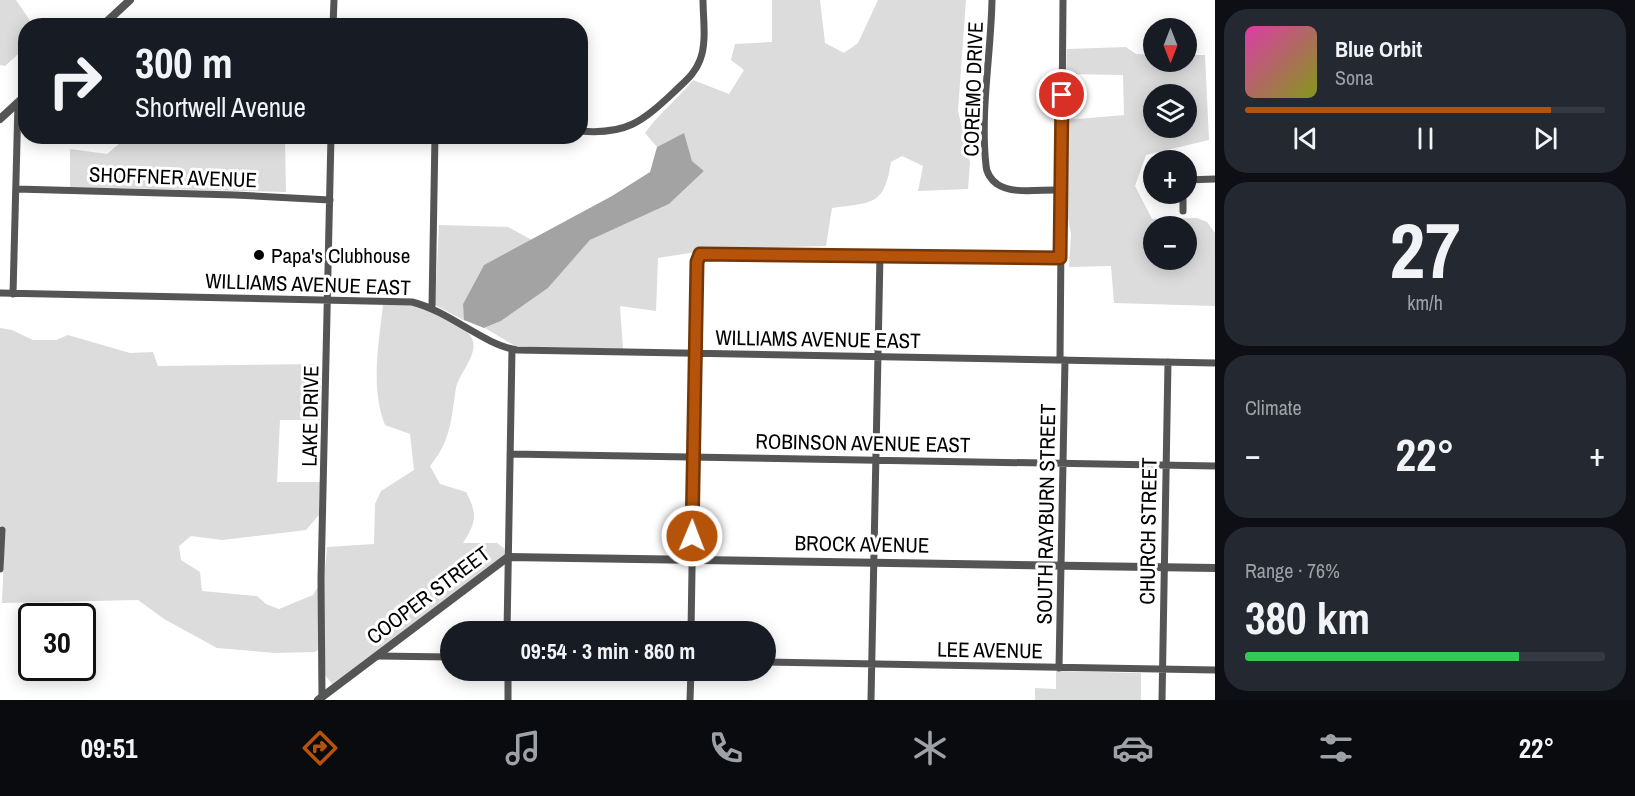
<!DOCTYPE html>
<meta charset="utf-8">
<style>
:root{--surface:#171b24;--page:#242831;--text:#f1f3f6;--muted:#9ea1a6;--line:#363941;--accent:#b45309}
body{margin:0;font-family:"Archivo Narrow",sans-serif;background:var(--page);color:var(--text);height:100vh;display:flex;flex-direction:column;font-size:22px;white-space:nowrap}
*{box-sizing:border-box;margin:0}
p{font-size:20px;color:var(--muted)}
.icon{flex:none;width:33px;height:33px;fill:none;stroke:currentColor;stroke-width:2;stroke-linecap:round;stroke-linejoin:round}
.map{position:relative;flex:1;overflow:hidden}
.sheet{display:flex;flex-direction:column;gap:9px;padding:9px;background:#0d0f14;width:420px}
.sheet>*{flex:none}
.guide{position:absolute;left:18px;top:18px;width:570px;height:126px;border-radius:24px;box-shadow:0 3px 15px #0003;background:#171b24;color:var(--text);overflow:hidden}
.needle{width:39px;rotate:180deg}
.tools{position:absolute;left:1143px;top:18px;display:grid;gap:12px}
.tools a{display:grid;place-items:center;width:54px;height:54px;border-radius:50%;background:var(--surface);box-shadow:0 3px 15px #0003;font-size:30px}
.speed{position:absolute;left:18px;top:603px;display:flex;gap:12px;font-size:30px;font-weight:700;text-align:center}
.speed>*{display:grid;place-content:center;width:78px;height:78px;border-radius:50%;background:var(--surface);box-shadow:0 3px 15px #0003;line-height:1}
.speed .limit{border:3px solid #111;border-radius:9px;background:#fff;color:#111}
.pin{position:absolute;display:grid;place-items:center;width:51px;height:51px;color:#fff;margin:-26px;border:3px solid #fff;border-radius:50%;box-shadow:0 2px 6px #0007}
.me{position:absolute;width:66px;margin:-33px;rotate:1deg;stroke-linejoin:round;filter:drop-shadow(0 0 4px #0008)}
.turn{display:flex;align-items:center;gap:21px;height:126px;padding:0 18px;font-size:27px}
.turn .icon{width:78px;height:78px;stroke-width:2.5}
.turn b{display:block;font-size:42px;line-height:51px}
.big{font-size:45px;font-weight:800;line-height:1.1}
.sheet .tile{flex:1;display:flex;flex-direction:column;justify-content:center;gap:9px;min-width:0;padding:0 21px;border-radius:24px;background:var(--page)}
.sheet .dial{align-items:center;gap:0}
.dial b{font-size:78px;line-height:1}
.song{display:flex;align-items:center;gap:18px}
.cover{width:72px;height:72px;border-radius:9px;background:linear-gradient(135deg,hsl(320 70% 55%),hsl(70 70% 35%))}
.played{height:6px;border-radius:3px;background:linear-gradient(90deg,var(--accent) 85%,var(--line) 85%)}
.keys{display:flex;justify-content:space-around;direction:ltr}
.heat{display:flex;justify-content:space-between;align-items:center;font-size:33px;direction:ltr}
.charge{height:9px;border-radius:4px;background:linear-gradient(90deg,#34c759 76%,var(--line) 0)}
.trip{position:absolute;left:440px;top:621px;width:336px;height:60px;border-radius:30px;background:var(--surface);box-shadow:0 3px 15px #0003;font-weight:800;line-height:60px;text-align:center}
.tab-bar{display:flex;height:96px;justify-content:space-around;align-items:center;background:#090b0e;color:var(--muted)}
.tab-bar .icon{width:42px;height:42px}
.tab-bar .on{color:var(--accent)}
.tab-bar b{font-size:27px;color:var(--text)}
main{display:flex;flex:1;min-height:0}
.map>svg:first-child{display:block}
</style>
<main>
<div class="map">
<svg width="1215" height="700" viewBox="0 0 1215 700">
<rect width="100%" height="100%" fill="#fff"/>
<path fill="#dcdcdc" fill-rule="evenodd" d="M0,0H16L29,19L31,25L26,26L25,48L5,66L0,65Z
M772,0H820L825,43L844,53L858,43L878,0H966L958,111L970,162L968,189L918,191L923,166L902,156L891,162C884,207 872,202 832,208L826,246L700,249L696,252L658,258L656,311L620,306L623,349L515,346L485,328L501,321L548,288L590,240L669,204L704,171L692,161L683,134L657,147L645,133C659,113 678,99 693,80L729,94L744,70L731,60L735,44L772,42Z
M1126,47L1136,54L1153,55L1154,62H1186L1187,55H1205L1209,140L1146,155L1135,186L1152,219L1197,218L1207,222L1215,233V306L1114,303L1111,266L1069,267L1071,234L1064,197L1065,120L1124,115L1123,75L1066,74L1067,49ZM1154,94H1186V128H1154ZM1154,226H1186V260H1154Z
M127,137H285L286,192L70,187V149L107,154Z
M439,225L508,227L532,240L484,265L463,304L465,321L435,305Z
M383,304C392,305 402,304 411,305C427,307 469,325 473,341C477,356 459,374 456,388C451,419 451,441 430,466L440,484L466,492C478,514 476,523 463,543H497L505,549V555L332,684L325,675L324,579L327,547L374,544L375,504L381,491L414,470L410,434L385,425C370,387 379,344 383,304Z
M0,328L12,330L33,340H56L68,335L130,353L153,352L158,366L321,364L320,420H280L277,482H320L319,515L306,530L222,540L191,536L179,546L181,560L200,572L202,591L257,596L266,604L279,609L313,595L318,587L320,649L315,652L275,653L217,648L164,619L138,600L2,603L5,527L0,526Z
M1056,671L1141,673V700H1035V688L1056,689Z"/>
<path fill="#a3a3a3" d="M684,133L692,161L704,171L669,204L590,240L548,288L501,321L484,328L464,320L463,304L484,265L612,196L650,172L657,147Z"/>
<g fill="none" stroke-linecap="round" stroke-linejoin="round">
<path stroke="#555" stroke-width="7" d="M992,0C991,54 980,112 986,165C986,172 991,180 997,184C1012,195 1042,189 1060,190
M333,26L334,0
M580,131C626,135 642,122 674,92C684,82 695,74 700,60C707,43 703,18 703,0
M1186,180L1215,179
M16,189L235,195L330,200
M1183,194V211
M0,293L412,302C449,311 484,345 517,350L1215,363
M13,294L18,103
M432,307L435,136
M1060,360L1063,0
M510,454L1215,466
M0,569L2,530
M507,632L512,349
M691,632L697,262L701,254L1060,258
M378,656L450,657
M765,662L1215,670
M1059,668L1065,360
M322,697L321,579L331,136
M508,700V670
M690,700L691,670
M871,700L880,255
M1162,700L1168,362"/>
<path stroke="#555" stroke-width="8" d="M102,26L130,0
M0,119L26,95
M318,700L508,557L1215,568"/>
</g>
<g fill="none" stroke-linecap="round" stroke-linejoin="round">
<defs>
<path id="route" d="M692,536L697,262L700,254L1060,258L1062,95"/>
</defs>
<use href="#route" stroke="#753606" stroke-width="15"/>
<use href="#route" stroke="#b45309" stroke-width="10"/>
</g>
<circle fill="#000" stroke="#fff" stroke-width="2" cx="259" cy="255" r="6"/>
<g text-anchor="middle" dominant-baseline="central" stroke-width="6" stroke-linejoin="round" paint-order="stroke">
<g font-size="21" fill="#000" stroke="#fff">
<text transform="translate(973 89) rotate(-88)">COREMO DRIVE</text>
<text transform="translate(173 177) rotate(2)">SHOFFNER AVENUE</text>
<text transform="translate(308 284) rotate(2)">WILLIAMS AVENUE EAST</text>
<text transform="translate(818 339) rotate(1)">WILLIAMS AVENUE EAST</text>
<text transform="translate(310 416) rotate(-89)">LAKE DRIVE</text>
<text transform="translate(863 443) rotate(1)">ROBINSON AVENUE EAST</text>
<text transform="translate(1046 514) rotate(-89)">SOUTH RAYBURN STREET</text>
<text transform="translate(1148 531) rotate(-89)">CHURCH STREET</text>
<text transform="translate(862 544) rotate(1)">BROCK AVENUE</text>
<text transform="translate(428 595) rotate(-37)">COOPER STREET</text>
<text transform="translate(990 650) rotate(1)">LEE AVENUE</text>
</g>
<g font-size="21" fill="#000" stroke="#fff" text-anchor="start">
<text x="271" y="255">Papa's Clubhouse</text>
</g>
</g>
</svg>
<div class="tools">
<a><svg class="needle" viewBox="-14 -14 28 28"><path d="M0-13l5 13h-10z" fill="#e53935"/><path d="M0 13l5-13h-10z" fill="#9ea1a6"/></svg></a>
<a><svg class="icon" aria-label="layers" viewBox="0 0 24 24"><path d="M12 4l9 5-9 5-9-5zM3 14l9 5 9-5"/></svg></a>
<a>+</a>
<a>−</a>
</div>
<div class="speed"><div class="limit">30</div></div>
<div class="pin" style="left:1062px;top:95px;background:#d93025"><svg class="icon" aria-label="arrive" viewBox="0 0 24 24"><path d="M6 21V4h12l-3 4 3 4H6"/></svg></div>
<svg class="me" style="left:692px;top:536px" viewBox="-20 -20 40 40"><circle r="17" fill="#b45309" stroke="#fff" stroke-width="3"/><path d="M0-11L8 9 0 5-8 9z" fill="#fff"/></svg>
<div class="trip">09:54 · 3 min · 860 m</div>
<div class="guide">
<div class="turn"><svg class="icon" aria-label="right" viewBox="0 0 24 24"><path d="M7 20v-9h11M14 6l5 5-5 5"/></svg><div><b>300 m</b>Shortwell Avenue</div></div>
</div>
</div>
<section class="sheet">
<div class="tile">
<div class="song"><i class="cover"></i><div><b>Blue Orbit</b><p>Sona</p></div></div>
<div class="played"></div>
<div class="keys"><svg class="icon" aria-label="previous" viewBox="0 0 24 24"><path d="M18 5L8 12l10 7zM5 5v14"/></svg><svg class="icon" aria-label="pause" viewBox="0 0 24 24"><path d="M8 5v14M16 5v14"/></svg><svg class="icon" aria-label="next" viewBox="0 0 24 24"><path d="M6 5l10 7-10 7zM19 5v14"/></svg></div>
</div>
<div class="tile dial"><b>27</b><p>km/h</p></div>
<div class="tile"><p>Climate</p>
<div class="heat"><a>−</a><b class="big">22°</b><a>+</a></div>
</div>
<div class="tile"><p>Range · 76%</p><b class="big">380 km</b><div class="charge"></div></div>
</section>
</main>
<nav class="tab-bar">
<b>09:51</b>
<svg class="icon on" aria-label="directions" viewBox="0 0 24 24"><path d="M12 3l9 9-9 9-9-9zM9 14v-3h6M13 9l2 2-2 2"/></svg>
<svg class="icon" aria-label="music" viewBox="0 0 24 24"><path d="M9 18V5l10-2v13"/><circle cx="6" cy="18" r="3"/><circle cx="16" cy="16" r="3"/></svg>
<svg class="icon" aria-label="phone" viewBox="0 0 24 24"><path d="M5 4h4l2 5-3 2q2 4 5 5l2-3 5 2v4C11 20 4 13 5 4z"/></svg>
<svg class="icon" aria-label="climate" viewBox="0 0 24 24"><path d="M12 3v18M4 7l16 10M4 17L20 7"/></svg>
<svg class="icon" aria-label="car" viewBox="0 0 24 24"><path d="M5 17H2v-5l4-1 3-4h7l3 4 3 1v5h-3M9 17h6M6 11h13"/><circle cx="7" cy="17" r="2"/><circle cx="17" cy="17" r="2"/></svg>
<svg class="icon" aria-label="filters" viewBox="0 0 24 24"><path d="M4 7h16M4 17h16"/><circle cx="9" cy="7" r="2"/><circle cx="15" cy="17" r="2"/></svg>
<b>22°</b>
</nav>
